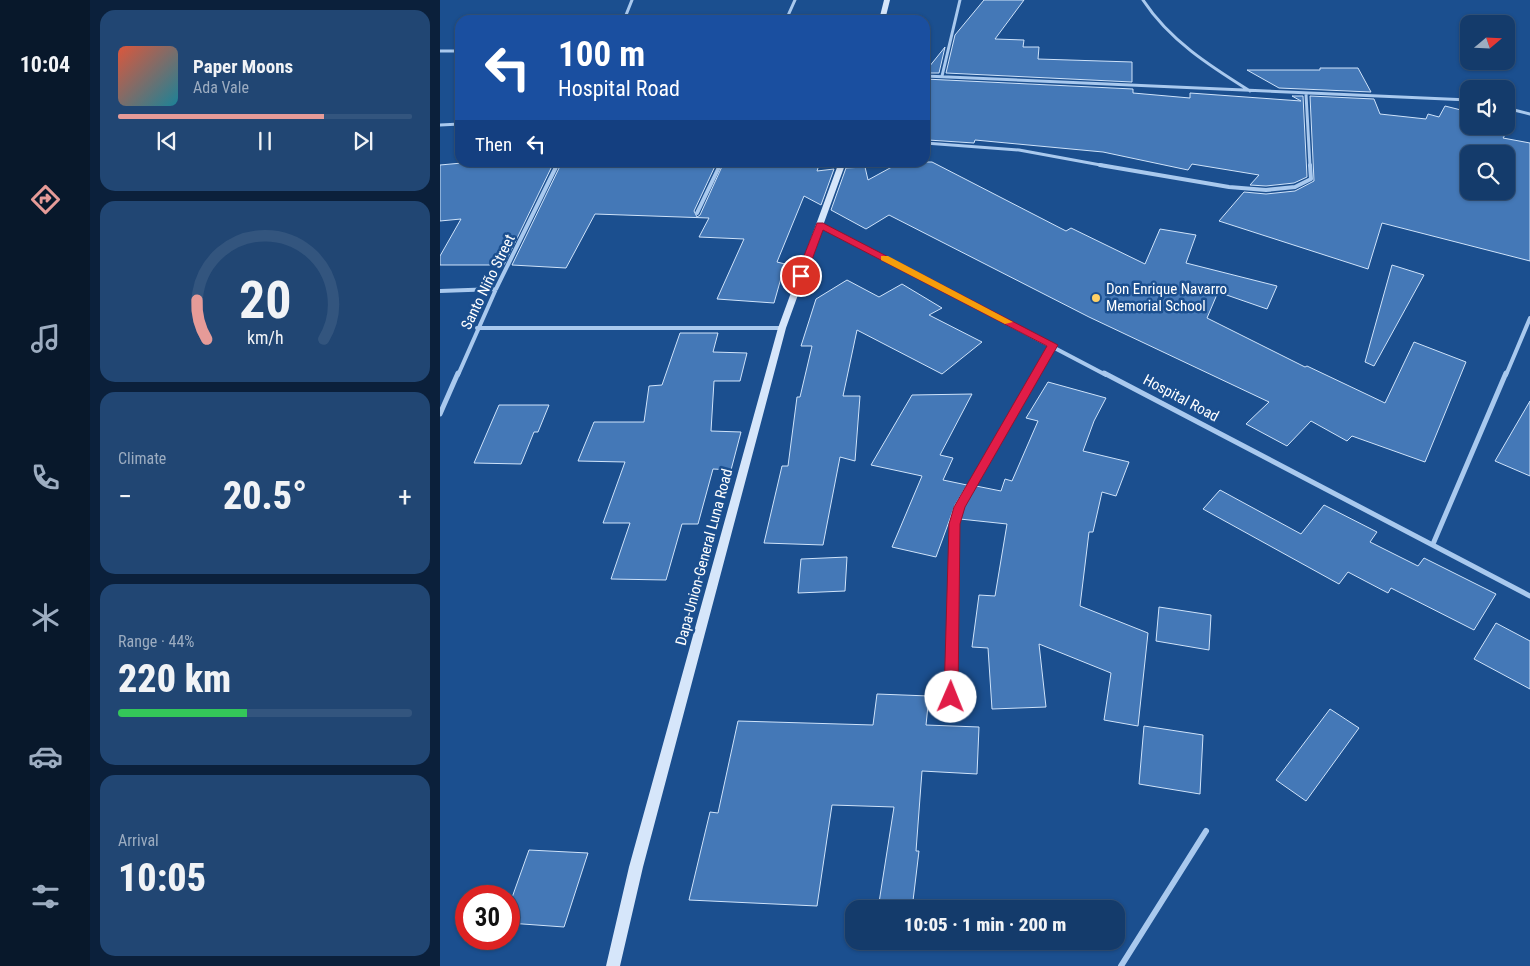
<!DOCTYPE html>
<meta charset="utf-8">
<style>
:root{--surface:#143b6b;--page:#214673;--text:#f1f3f6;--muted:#9dadc1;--line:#33557e;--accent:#e69b98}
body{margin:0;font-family:"Roboto Condensed",sans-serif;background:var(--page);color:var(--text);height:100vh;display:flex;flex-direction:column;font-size:19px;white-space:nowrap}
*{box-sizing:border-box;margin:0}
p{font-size:16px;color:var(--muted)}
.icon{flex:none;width:28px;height:28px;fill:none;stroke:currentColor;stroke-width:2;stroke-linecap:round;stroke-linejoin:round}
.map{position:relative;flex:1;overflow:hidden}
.panel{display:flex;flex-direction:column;gap:10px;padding:10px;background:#0b203b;width:350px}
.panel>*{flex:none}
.top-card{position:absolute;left:15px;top:15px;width:475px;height:152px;border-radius:15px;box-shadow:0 1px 4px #0004,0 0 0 1px var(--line);background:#1a4fa0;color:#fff;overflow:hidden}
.needle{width:32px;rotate:71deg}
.tools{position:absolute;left:1020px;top:15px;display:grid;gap:10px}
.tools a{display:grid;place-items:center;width:55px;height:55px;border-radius:10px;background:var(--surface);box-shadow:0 1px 4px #0004,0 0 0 1px var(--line);font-size:25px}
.speed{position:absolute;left:15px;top:885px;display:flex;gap:10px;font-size:25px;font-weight:700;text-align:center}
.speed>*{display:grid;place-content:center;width:65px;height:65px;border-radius:50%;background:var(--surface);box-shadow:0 1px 4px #0004,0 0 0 1px var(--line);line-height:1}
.speed .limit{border:8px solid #d22;background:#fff;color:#111}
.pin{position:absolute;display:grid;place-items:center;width:42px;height:42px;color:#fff;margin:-21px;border:2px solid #fff;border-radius:50%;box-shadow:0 1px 5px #0007}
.me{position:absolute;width:55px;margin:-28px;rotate:1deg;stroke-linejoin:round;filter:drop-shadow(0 0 4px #0008)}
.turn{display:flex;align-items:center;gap:18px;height:105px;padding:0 20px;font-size:22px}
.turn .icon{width:65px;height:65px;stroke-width:2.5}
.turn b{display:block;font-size:35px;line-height:42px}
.then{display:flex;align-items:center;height:48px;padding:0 20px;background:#0003;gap:10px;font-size:19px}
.big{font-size:38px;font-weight:800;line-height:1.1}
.panel .widget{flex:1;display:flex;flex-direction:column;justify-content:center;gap:8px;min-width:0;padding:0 18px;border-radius:15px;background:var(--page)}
.panel .dial{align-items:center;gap:0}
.dial svg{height:130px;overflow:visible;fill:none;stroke:var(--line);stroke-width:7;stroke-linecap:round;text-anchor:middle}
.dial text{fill:var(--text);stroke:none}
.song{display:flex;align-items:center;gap:15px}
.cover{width:60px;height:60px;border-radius:8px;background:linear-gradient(135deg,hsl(10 70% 55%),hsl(190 70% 35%))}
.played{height:5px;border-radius:2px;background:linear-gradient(90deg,var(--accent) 70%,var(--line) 70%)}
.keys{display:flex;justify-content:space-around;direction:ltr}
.heat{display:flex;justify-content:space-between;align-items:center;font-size:28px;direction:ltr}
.charge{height:8px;border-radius:4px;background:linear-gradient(90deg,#34c759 44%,var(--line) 0)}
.trip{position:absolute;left:405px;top:900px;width:280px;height:50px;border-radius:15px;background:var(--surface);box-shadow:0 1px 4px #0004,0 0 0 1px var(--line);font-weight:800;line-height:50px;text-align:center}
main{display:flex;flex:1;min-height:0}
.menu{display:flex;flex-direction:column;width:90px;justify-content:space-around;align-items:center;background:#08182b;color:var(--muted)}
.menu .icon{width:35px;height:35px}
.menu .current{color:var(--accent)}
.menu b{font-size:22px;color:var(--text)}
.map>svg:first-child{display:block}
</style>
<main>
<nav class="menu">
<b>10:04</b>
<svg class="icon current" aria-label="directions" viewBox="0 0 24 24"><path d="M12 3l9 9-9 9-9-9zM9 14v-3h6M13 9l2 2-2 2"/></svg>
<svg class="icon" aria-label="music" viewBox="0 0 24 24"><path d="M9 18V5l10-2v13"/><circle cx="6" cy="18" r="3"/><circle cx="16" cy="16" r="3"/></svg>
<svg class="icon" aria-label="phone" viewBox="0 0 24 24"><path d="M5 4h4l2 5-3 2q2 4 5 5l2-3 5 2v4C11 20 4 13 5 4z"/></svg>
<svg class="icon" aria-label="climate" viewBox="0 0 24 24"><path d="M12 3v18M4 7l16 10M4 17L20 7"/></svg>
<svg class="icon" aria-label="car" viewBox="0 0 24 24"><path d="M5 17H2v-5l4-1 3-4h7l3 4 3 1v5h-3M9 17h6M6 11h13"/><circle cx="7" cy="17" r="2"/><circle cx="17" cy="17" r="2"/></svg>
<svg class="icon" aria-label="filters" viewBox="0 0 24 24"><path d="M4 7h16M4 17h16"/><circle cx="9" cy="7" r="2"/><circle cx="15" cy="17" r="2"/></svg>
</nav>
<section class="panel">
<div class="widget">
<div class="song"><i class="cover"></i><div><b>Paper Moons</b><p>Ada Vale</p></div></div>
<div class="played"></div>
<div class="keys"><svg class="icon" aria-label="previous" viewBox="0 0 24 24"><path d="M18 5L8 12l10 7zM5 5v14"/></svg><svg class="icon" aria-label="pause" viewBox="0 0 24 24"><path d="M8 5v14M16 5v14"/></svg><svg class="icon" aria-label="next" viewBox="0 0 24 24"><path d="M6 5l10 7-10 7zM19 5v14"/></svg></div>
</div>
<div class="widget dial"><svg viewBox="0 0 100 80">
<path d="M14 69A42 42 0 1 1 86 69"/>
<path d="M14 69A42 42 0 0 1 8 45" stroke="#e69b98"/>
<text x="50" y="56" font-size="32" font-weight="700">20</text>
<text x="50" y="72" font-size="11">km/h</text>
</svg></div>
<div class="widget"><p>Climate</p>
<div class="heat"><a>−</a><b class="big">20.5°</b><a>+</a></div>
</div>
<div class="widget"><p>Range · 44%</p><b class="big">220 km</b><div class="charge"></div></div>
<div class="widget"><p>Arrival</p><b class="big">10:05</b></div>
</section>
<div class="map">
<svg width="1090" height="966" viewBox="0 0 1090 966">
<rect width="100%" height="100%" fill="#1b4f8f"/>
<path fill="#4478b7" stroke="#cfe3fa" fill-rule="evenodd" d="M544,0H584L555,39L584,40L583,47H599L598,59L692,62V82L506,73L515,35Z
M505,47L499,73H485V72Z
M880,68H918L931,92L839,88L807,70H880Z
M485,79L693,89V93L750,98V93L861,101L852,96H863L867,177L854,183L826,186L810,185L819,175L752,164L748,170L663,152L535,140L534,143L488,140L485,139Z
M870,96L934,99L940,114L986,119L988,114L999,117L1005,106L1029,112V126H1066V121L1073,123L1063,138L1090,143V261L942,223L928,269L779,221L804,192L826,194L855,191L874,181ZM1029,154H1066V191H1029Z
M33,162H114L64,265H0V256L21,219L0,221V165Z
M122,162H277L254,211L257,217L260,215L284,162H380L377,171L394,169L381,205L364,196L337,262L345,264L334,303L277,299L304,239L259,237L269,218L155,214L126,268L72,265Z
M461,162H492L626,231L631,228L705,264L720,229L756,235L746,263L837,286L827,309L778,292L767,318L865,367L867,366L945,403L974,342L1026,362L985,462L912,436L907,441L871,421L847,446L806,424L829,402L649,317L449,215L426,229L391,210L406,168L425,167L428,180Z
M952,265L984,275L934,366L925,362Z
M407,280L439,297L462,284L502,308L489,315L542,342L502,374L417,330L403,396H420L415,461L400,457L383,545L324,543L342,466H348L357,397H360L372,346H361L376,299Z
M240,333H278L273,352L307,353L300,381H274L271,431L301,432L291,470L273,469L258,524H242L226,580L171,579L190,523H163L185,462L138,461L154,422H204L209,386L222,385Z
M608,382L666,398L654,421L643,451L689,462L676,496L662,492L653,532H649L640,606L708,633L698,726L664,720L671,673L599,644L606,707L552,709L548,648L532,647L539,595L555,596L567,524L520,519L523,509L536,486L561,491L565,479L572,481L598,421L586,418Z
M532,394L500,455L513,458L503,480L527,485L515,505L496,557L452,547L482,476L431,465L472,395Z
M1090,401V476L1055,461Z
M59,405H109L98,432H94L81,464L34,463Z
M780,490L861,534L884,505L937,532L930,542L978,566L984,558L1056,594L1034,630L951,588L948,593L908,572L899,584L763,509Z
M407,557L405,591L358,593L361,559Z
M719,607L771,615L769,650L716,641Z
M1056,623L1090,641V689L1034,659Z
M437,694L489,696L486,725L539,727L537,774L482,771L476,851H479L472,909H438L454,807L392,805L377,906L249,900L270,812L278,813L298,721L433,725Z
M890,709L919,728L866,801L836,780Z
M704,726L763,735L760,794L699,784Z
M89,850L148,853L124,927L69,923V906Z"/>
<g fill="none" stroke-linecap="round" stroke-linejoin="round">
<path stroke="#a9c9ee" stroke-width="3" d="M703,0C729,40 770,66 810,91
M184,20L192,0
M346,20L355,0
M0,51H20
M485,76L1029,100
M502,76L520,0
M866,94L870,166
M1066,108L1090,114
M0,125L20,124
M485,143L579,150L666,166
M117,166L119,162
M279,166L281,162"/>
<path stroke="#a9c9ee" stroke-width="4" d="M660,165L789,187L826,190L855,187L871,179L870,165
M257,213L280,165
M380,225L666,375
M0,291L56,289
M37,328H342
M18,375L56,289L117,165
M596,375L613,345
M1066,375L1090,318"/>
<path stroke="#a9c9ee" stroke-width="5" d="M664,373L1090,596
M0,414L18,373
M993,544L1066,373
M512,637L514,524L519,507L596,373"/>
<path stroke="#a9c9ee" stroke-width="6" d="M511,697L512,636
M681,966L766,831"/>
<path fill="#d6e6fa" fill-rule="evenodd" d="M444,0H450L445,20H439Z
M399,162H406L346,328L203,867L180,966H166L189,867L338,328Z"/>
</g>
<path fill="#e11d48" stroke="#92132f" d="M377,223H383L618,345L525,507L520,524L518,697L516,701H506L504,697L509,524L514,507L607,346L383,230L366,276L358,278L356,276Z"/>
<path fill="#f59e0b" d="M441,256H448L573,322L565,324L441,260Z"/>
<circle fill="#ffd166" stroke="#1b4f8f" stroke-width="2" cx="656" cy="298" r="5"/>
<g text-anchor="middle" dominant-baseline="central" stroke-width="5" stroke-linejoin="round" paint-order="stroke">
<g font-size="15" fill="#fff" stroke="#1b4f8f">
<text transform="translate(48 282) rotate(-64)">Santo Niño Street</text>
<text transform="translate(741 398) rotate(28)">Hospital Road</text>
<text transform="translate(264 557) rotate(-75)">Dapa-Union-General Luna Road</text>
</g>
<g font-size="15" fill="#fff" stroke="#1b4f8f" text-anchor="start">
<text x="666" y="289">Don Enrique Navarro<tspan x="666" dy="17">Memorial School</tspan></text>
</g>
</g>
</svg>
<div class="tools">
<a><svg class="needle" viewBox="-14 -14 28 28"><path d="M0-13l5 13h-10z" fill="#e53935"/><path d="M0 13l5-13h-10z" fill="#9dadc1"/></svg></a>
<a><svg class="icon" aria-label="sound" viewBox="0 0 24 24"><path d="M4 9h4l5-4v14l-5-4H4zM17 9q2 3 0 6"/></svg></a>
<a><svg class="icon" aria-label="search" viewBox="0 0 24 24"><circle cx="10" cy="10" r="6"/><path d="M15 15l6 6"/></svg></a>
</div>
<div class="speed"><div class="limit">30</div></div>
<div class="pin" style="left:361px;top:276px;background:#d93025"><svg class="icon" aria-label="arrive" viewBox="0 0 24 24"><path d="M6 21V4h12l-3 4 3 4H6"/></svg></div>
<svg class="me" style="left:511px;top:697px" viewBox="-20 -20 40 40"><circle r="19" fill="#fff"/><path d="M0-13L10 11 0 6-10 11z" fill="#e11d48"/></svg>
<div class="trip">10:05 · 1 min · 200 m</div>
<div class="top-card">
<div class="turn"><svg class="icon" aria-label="left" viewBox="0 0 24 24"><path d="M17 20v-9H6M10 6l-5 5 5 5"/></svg><div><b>100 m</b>Hospital Road</div></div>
<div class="then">Then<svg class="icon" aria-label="left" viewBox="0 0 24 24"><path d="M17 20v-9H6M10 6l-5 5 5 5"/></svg></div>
</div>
</div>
</main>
